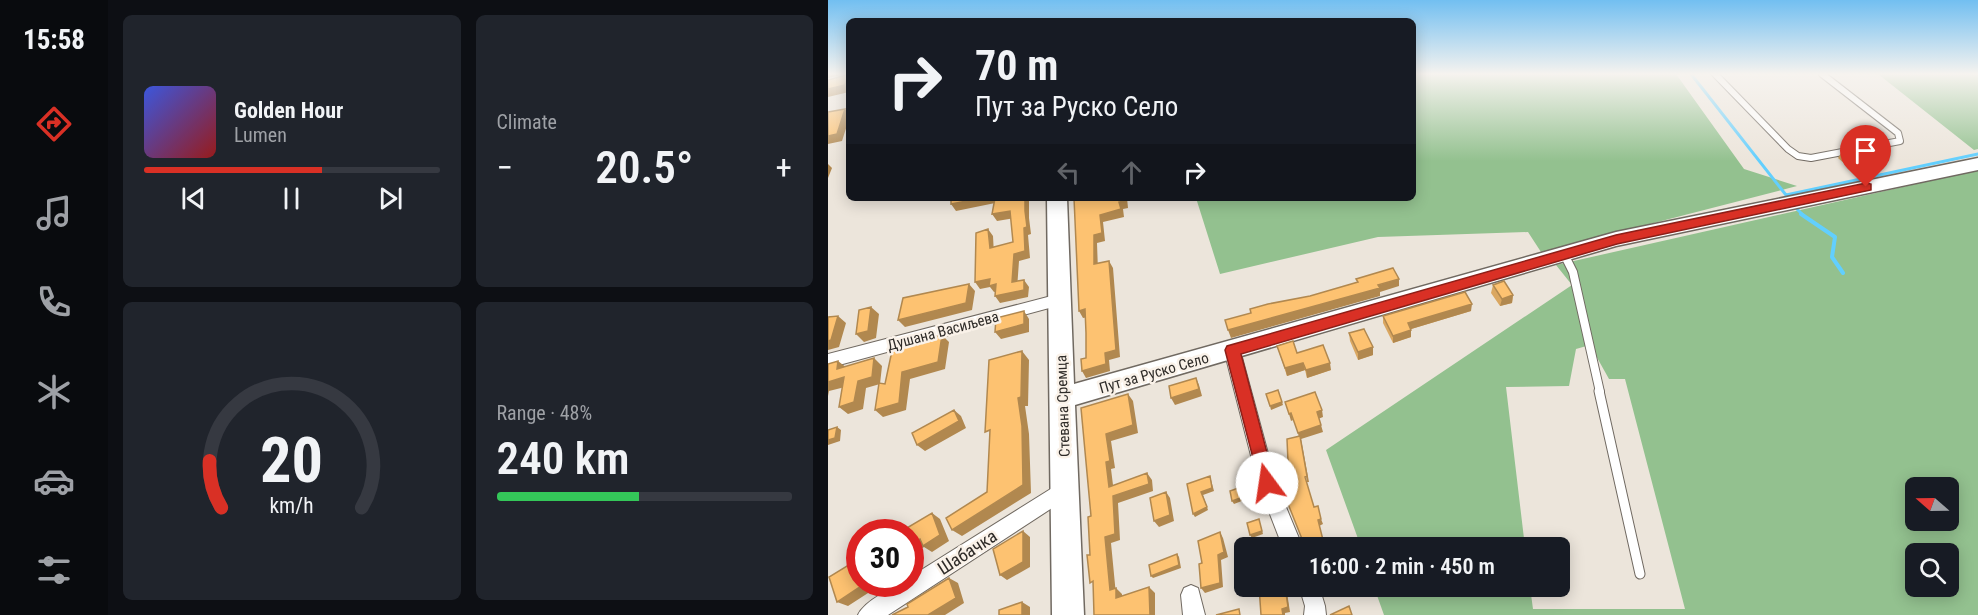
<!DOCTYPE html>
<meta charset="utf-8">
<style>
:root{--surface:#171b24;--page:#20242c;--text:#f1f3f6;--muted:#9ea1a6;--line:#363941;--accent:#d93025}
body{margin:0;font-family:"Roboto Condensed",sans-serif;background:var(--page);color:var(--text);height:100vh;display:flex;flex-direction:column;font-size:22px;white-space:nowrap}
*{box-sizing:border-box;margin:0}
p{font-size:20px;color:var(--muted)}
.icon{flex:none;width:33px;height:33px;fill:none;stroke:currentColor;stroke-width:2;stroke-linecap:round;stroke-linejoin:round}
.map{position:relative;flex:1;overflow:hidden}
.details{display:flex;flex-direction:column;gap:15px;padding:15px;background:#0d0f14;width:720px}
.details>*{flex:none}
.top-card{position:absolute;left:18px;top:18px;width:570px;height:183px;border-radius:9px;box-shadow:0 3px 15px #0003;background:#171b24;color:var(--text);overflow:hidden}
.needle{width:39px;rotate:290deg}
.buttons{position:absolute;left:1077px;top:477px;display:grid;gap:12px}
.buttons a{display:grid;place-items:center;width:54px;height:54px;border-radius:9px;background:var(--surface);box-shadow:0 3px 15px #0003;font-size:30px}
.speed{position:absolute;left:18px;top:519px;display:flex;gap:12px;font-size:30px;font-weight:700;text-align:center}
.speed>*{display:grid;place-content:center;width:78px;height:78px;border-radius:50%;background:var(--surface);box-shadow:0 3px 15px #0003;line-height:1}
.speed .limit{border:9px solid #d22;background:#fff;color:#111}
.pin{position:absolute;display:grid;place-items:center;width:51px;height:51px;color:#fff;margin:-62px -26px;border-radius:50% 50% 50% 0;rotate:-45deg;box-shadow:0 0 6px #0007}
.pin .icon{rotate:45deg}
.me{position:absolute;width:66px;margin:-33px;rotate:346deg;stroke-linejoin:round;filter:drop-shadow(0 0 4px #0008)}
.turn{display:flex;align-items:center;gap:21px;height:126px;padding:0 30px;font-size:27px}
.turn .icon{width:78px;height:78px;stroke-width:2.5}
.turn b{display:block;font-size:42px;line-height:51px}
.lanes{display:flex;align-items:center;height:57px;padding:0 30px;background:#0003;justify-content:center;gap:30px;direction:ltr}
.lanes .off{opacity:.35}
.big{font-size:45px;font-weight:600;line-height:1.1}
.details .tile{flex:1;display:flex;flex-direction:column;justify-content:center;gap:9px;min-width:0;padding:0 21px;border-radius:9px;background:var(--page)}
.details .dial{align-items:center;gap:0}
.dial svg{height:156px;overflow:visible;fill:none;stroke:var(--line);stroke-width:7;stroke-linecap:round;text-anchor:middle}
.dial text{fill:var(--text);stroke:none}
.song{display:flex;align-items:center;gap:18px}
.cover{width:72px;height:72px;border-radius:9px;background:linear-gradient(135deg,hsl(230 70% 55%),hsl(0 70% 35%))}
.played{height:6px;border-radius:3px;background:linear-gradient(90deg,var(--accent) 60%,var(--line) 60%)}
.keys{display:flex;justify-content:space-around;direction:ltr}
.heat{display:flex;justify-content:space-between;align-items:center;font-size:33px;direction:ltr}
.charge{height:9px;border-radius:4px;background:linear-gradient(90deg,#34c759 48%,var(--line) 0)}
.details .tiles{flex:1;display:grid;gap:15px;grid-template-columns:repeat(2,1fr)}
.trip{position:absolute;left:406px;top:537px;width:336px;height:60px;border-radius:9px;background:var(--surface);box-shadow:0 3px 15px #0003;font-weight:600;line-height:60px;text-align:center}
main{display:flex;flex:1;min-height:0}
.dock{display:flex;flex-direction:column;width:108px;justify-content:space-around;align-items:center;background:#090b0e;color:var(--muted)}
.dock .icon{width:42px;height:42px}
.dock .active{color:var(--accent)}
.dock b{font-size:27px;color:var(--text)}
.map>svg:first-child{display:block}
</style>
<main>
<nav class="dock">
<b>15:58</b>
<svg class="icon active" aria-label="directions" viewBox="0 0 24 24"><path d="M12 3l9 9-9 9-9-9zM9 14v-3h6M13 9l2 2-2 2"/></svg>
<svg class="icon" aria-label="music" viewBox="0 0 24 24"><path d="M9 18V5l10-2v13"/><circle cx="6" cy="18" r="3"/><circle cx="16" cy="16" r="3"/></svg>
<svg class="icon" aria-label="phone" viewBox="0 0 24 24"><path d="M5 4h4l2 5-3 2q2 4 5 5l2-3 5 2v4C11 20 4 13 5 4z"/></svg>
<svg class="icon" aria-label="climate" viewBox="0 0 24 24"><path d="M12 3v18M4 7l16 10M4 17L20 7"/></svg>
<svg class="icon" aria-label="car" viewBox="0 0 24 24"><path d="M5 17H2v-5l4-1 3-4h7l3 4 3 1v5h-3M9 17h6M6 11h13"/><circle cx="7" cy="17" r="2"/><circle cx="17" cy="17" r="2"/></svg>
<svg class="icon" aria-label="filters" viewBox="0 0 24 24"><path d="M4 7h16M4 17h16"/><circle cx="9" cy="7" r="2"/><circle cx="15" cy="17" r="2"/></svg>
</nav>
<section class="details">
<div class="tiles">
<div class="tile">
<div class="song"><i class="cover"></i><div><b>Golden Hour</b><p>Lumen</p></div></div>
<div class="played"></div>
<div class="keys"><svg class="icon" aria-label="previous" viewBox="0 0 24 24"><path d="M18 5L8 12l10 7zM5 5v14"/></svg><svg class="icon" aria-label="pause" viewBox="0 0 24 24"><path d="M8 5v14M16 5v14"/></svg><svg class="icon" aria-label="next" viewBox="0 0 24 24"><path d="M6 5l10 7-10 7zM19 5v14"/></svg></div>
</div>
<div class="tile"><p>Climate</p>
<div class="heat"><a>−</a><b class="big">20.5°</b><a>+</a></div>
</div>
<div class="tile dial"><svg viewBox="0 0 100 80">
<path d="M14 69A42 42 0 1 1 86 69"/>
<path d="M14 69A42 42 0 0 1 8 45" stroke="#d93025"/>
<text x="50" y="56" font-size="32" font-weight="700">20</text>
<text x="50" y="72" font-size="11">km/h</text>
</svg></div>
<div class="tile"><p>Range · 48%</p><b class="big">240 km</b><div class="charge"></div></div>
</div>
</section>
<div class="map">
<svg width="1150" height="615" viewBox="0 0 1150 615">
<rect width="100%" height="100%" fill="#ece5db"/>
<path fill="#93c18f" fill-rule="evenodd" d="M585,74H848L916,169L969,186L713,252L700,232L550,237L392,274L368,198H585Z
M1050,74H1150V149L1146,150Z
M1150,170V615H556L546,587H702L705,609H857L797,379H781L762,345L748,349L741,386L678,387L697,547H533L498,450L744,285L728,265ZM1088,488H1120V520H1088ZM1088,554H1120V586H1088Z"/>
<g fill="none" stroke-linecap="round" stroke-linejoin="round">
<path stroke="#62cffe" stroke-width="3" d="M863,74L958,195L1150,154
M969,209L975,215"/>
<path stroke="#62cffe" stroke-width="4" d="M973,214L1007,237L1004,257L1015,273"/>
<defs>
<path id="lane-far2" d="M887,74L960,149L970,156L983,158L1072,141L1070,133L994,74"/>
<path id="lane-far1" d="M736,254L745,272L772,392"/>
<path id="lane" d="M771,391L812,574"/>
<path id="street" d="M231,294L236,296L238,300L236,304L0,368V354Z
M404,344L410,345L412,350L448,483L475,548H455L430,483L396,350L398,345Z
M237,480L244,483L246,489L244,495L60,615H30C36,601 68,584 82,584V577Z
M363,585L370,588L377,615H355L353,595L356,588Z
M471,586H491L497,606L498,615H476L477,606Z"/>
<path id="secondary" d="M1150,158V170L788,246L247,405L256,615H224L219,198H239L246,384L788,232Z"/>
</defs>
<use href="#lane-far2" stroke="#706961" stroke-width="8"/>
<use href="#lane-far1" stroke="#706961" stroke-width="10"/>
<use href="#lane" stroke="#706961" stroke-width="11"/>
<use href="#street" stroke="#706961" stroke-width="2"/>
<use href="#secondary" stroke="#706961" stroke-width="3"/>
<use href="#lane-far2" stroke="#fff" stroke-width="6"/>
<use href="#lane-far1" stroke="#fff" stroke-width="8"/>
<use href="#lane" stroke="#fff" stroke-width="9"/>
<use href="#street" fill="#fff" fill-rule="evenodd"/>
<use href="#secondary" fill="#fff" fill-rule="evenodd"/>
</g>
<path fill="#daa761" d="M1015,150L1046,166L1024,170L1010,158Z
M665,285L685,295L684,303L672,306L663,293Z
M643,311L583,329V337L565,343L555,323V316Z
M521,333L545,347V355L530,360L522,341Z
M449,346L503,370L479,378L477,370L459,376Z"/>
<path fill="#b1884f" d="M0,74H18L0,78Z
M20,74H21V92L0,97V89Z
M17,109L21,114V119L14,141L0,144V136Z
M1051,158L1046,166L1024,170L1029,163Z
M0,164L4,168L0,178Z
M154,198H169L172,202L128,211L123,204Z
M197,198H201V218L203,234L200,235L202,258L191,261L189,289L184,282L186,254L196,228Z
M297,198H299L300,208L295,209L296,217L275,222L277,241L269,243L270,271L266,264V235L272,215Z
M182,211L187,218L169,221L164,214Z
M160,229L165,236L166,255L162,248Z
M281,261L285,268L292,357L281,360L282,371L258,378L254,371L277,353Z
M162,279L168,284L173,291L166,292L162,287L152,289L147,282Z
M571,279V286L552,292V296L403,338L400,330Z
M196,280L201,287L200,297L172,303L167,296Z
M141,284L147,291L144,310L77,327L70,320Z
M685,295L684,303L672,306L674,299Z
M644,304L643,311L580,330V323Z
M43,307L51,314L48,338L36,342L28,334Z
M257,309L261,317L255,318L251,311Z
M196,311L201,319V332L173,339L167,332Z
M10,316L18,323L11,347L0,350V341Z
M583,330V337L565,343V336Z
M114,335L121,342L117,369L82,379L78,410L55,417L47,410L74,372Z
M545,347V355L530,360V352Z
M194,351L201,360L200,406H197L201,434L203,493L134,536L124,530L195,485L190,398Z
M46,358L54,366L52,384L38,388L35,409L20,414L11,407Z
M10,361L19,368L9,369Z
M475,363L477,370L459,376L457,368Z
M502,363L503,370L479,378L478,370Z
M16,377L25,385L1,391L0,396V382Z
M368,378L371,385L374,396L347,405L343,398Z
M300,394L305,401L310,433L283,441L287,468L283,469L286,493L281,487L278,462V434Z
M454,402L455,405L443,410L442,406Z
M126,410L133,416L138,428L97,451L89,445Z
M494,410L495,417L490,419L489,412Z
M463,413L465,420L463,421L461,414Z
M493,425L495,432L473,439L481,482H479L470,433Z
M9,427L13,430L12,441L0,445V440Z
M319,473L324,480L325,491L290,503L292,540L283,543L288,595L282,590L277,537L285,496Z
M382,476L386,491L375,495L380,510L367,517L365,514L373,492Z
M416,486L419,499L406,504L404,501Z
M338,492L342,498L346,521L331,527L326,521Z
M104,513L112,519L121,541L104,552L96,547L82,556V544L92,539Z
M431,519L435,534L424,538L422,535Z
M493,519L495,524L491,526L490,520Z
M195,531L202,537V567L179,580L172,575Z
M392,532L395,538L400,557L393,560L395,587L377,593L373,588Z
M349,554L351,557L353,568L325,578L323,576Z
M121,578L130,583L136,603L117,615H100Z
M36,584H54L20,606L9,602Z
M457,586H458L462,612L457,613V615H455L454,609Z
M493,586H502L494,590Z
M321,587L327,593V615H322Z
M288,588L294,594V603L288,598Z
M194,602L202,607V615H194Z"/>
<path fill="#fdc271" stroke="#b1884f" stroke-width="1.5" d="M18,74H20L17,85L0,89V80L18,75Z
M17,109L9,134L0,136V112Z
M1037,146L1051,158L1029,163L1015,150Z
M123,198H154L123,204Z
M167,198H197V211L199,227L196,228L197,251L186,254L184,282L196,280V290L167,296L168,284L161,286L162,279L147,282L148,233L160,229L162,248L185,242L182,211L164,214Z
M246,198H297V201L291,202L293,209L272,215L274,233L266,235V264L281,261L288,350L277,353L278,364L254,371L253,359L258,358V333L257,309L251,311Z
M565,268L571,279L550,285L552,288L400,330L397,320L423,313L422,309L440,304L482,296L530,282L528,279Z
M676,281L685,295L674,299L665,285Z
M141,284L138,303L70,320L75,298Z
M637,292L644,304L580,323L583,330L565,336L555,316Z
M43,307L40,331L28,334L31,310Z
M196,311V324L167,332L168,318Z
M10,316L3,340L0,341V317Z
M536,329L545,347L530,352L521,333Z
M114,335L110,362L74,372L71,403L47,410L51,383L57,384L65,346Z
M465,341L469,353L495,345L502,363L478,370L475,363L457,368L449,346Z
M194,351L193,397L190,398L194,426L195,485L124,530L118,518L159,492L162,430L157,432L161,360Z
M46,358L44,377L30,381L26,402L11,407L16,377L0,382V364L10,361L9,369Z
M368,378L371,389L343,398L341,386Z
M450,390L454,402L442,406L438,394Z
M487,392L494,410L489,412L493,425L470,433L463,413L461,414L457,402Z
M300,394L305,425L278,434L282,461L278,462L281,487L319,473L321,484L285,496L287,534L277,537L282,590L288,588V598L321,587L322,615H266L265,581L262,583L259,555H262L260,517L263,516L253,408Z
M126,410L131,421L89,445L84,433Z
M9,427L7,438L0,440V430Z
M472,436L479,476L477,477L486,507L490,506L493,519L490,520L497,548H455L476,544L445,466L460,462L459,439Z
M382,476L384,488L373,492L379,507L365,514L359,484Z
M416,486L418,496L404,501L402,491Z
M338,492L342,515L326,521L322,498Z
M104,513L112,535L95,546L92,539L82,544V532H72Z
M431,519L434,531L422,535L419,523Z
M195,531V562L172,575L165,549Z
M392,532L396,552L390,555L392,583L373,588L371,564L374,563L370,541Z
M349,554L351,565L323,576L321,565Z
M32,558V584H36L9,602L1,577Z
M121,578L128,598L100,615H64L80,607L79,604Z
M431,586H457L460,607L454,609L455,615H433Z
M194,602V615H171V610Z
M521,606L524,615H502Z
M411,609L412,615H388Z"/>
<linearGradient id="sky" x2="0" y2="1"><stop stop-color="#72bff1"/><stop offset="0.46" stop-color="#f6f3ef"/><stop offset="1" stop-color="#f6f3ef" stop-opacity="0"/></linearGradient>
<rect width="1150" height="161" fill="url(#sky)"/>
<path fill="#d93025" stroke="#8d1f18" stroke-width="1.5" d="M1038,183L1043,184V190L789,244L413,354L447,483L445,489L439,491L433,489L397,350L399,346L788,235Z"/>
<g text-anchor="middle" dominant-baseline="central" stroke-width="5" stroke-linejoin="round" paint-order="stroke">
<g font-size="15" fill="#2e2b28" stroke="#faf2e9">
<text transform="translate(115 331) rotate(-15)">Душана Васиљева</text>
<text transform="translate(326 373) rotate(-16)">Пут за Руско Село</text>
<text transform="translate(235 406) rotate(-92)">Стевана Сремца</text>
</g>
<g font-size="18" fill="#2e2b28" stroke="#faf2e9">
<text transform="translate(139 552) rotate(-33)">Шабачка</text>
</g>
</g>
</svg>
<div class="buttons">
<a><svg class="needle" viewBox="-14 -14 28 28"><path d="M0-13l5 13h-10z" fill="#e53935"/><path d="M0 13l5-13h-10z" fill="#9ea1a6"/></svg></a>
<a><svg class="icon" aria-label="search" viewBox="0 0 24 24"><circle cx="10" cy="10" r="6"/><path d="M15 15l6 6"/></svg></a>
</div>
<div class="speed"><div class="limit">30</div></div>
<div class="pin" style="left:1038px;top:187px;background:#d93025"><svg class="icon" aria-label="arrive" viewBox="0 0 24 24"><path d="M6 21V4h12l-3 4 3 4H6"/></svg></div>
<svg class="me" style="left:439px;top:483px" viewBox="-20 -20 40 40"><circle r="19" fill="#fff"/><path d="M0-13L10 11 0 6-10 11z" fill="#d93025"/></svg>
<div class="trip">16:00 · 2 min · 450 m</div>
<div class="top-card">
<div class="turn"><svg class="icon" aria-label="right" viewBox="0 0 24 24"><path d="M7 20v-9h11M14 6l5 5-5 5"/></svg><div><b>70 m</b>Пут за Руско Село</div></div>
<div class="lanes"><svg class="icon off" aria-label="left" viewBox="0 0 24 24"><path d="M17 20v-9H6M10 6l-5 5 5 5"/></svg><svg class="icon off" aria-label="ahead" viewBox="0 0 24 24"><path d="M12 20V5M6 11l6-6 6 6"/></svg><svg class="icon" aria-label="right" viewBox="0 0 24 24"><path d="M7 20v-9h11M14 6l5 5-5 5"/></svg></div>
</div>
</div>
</main>
